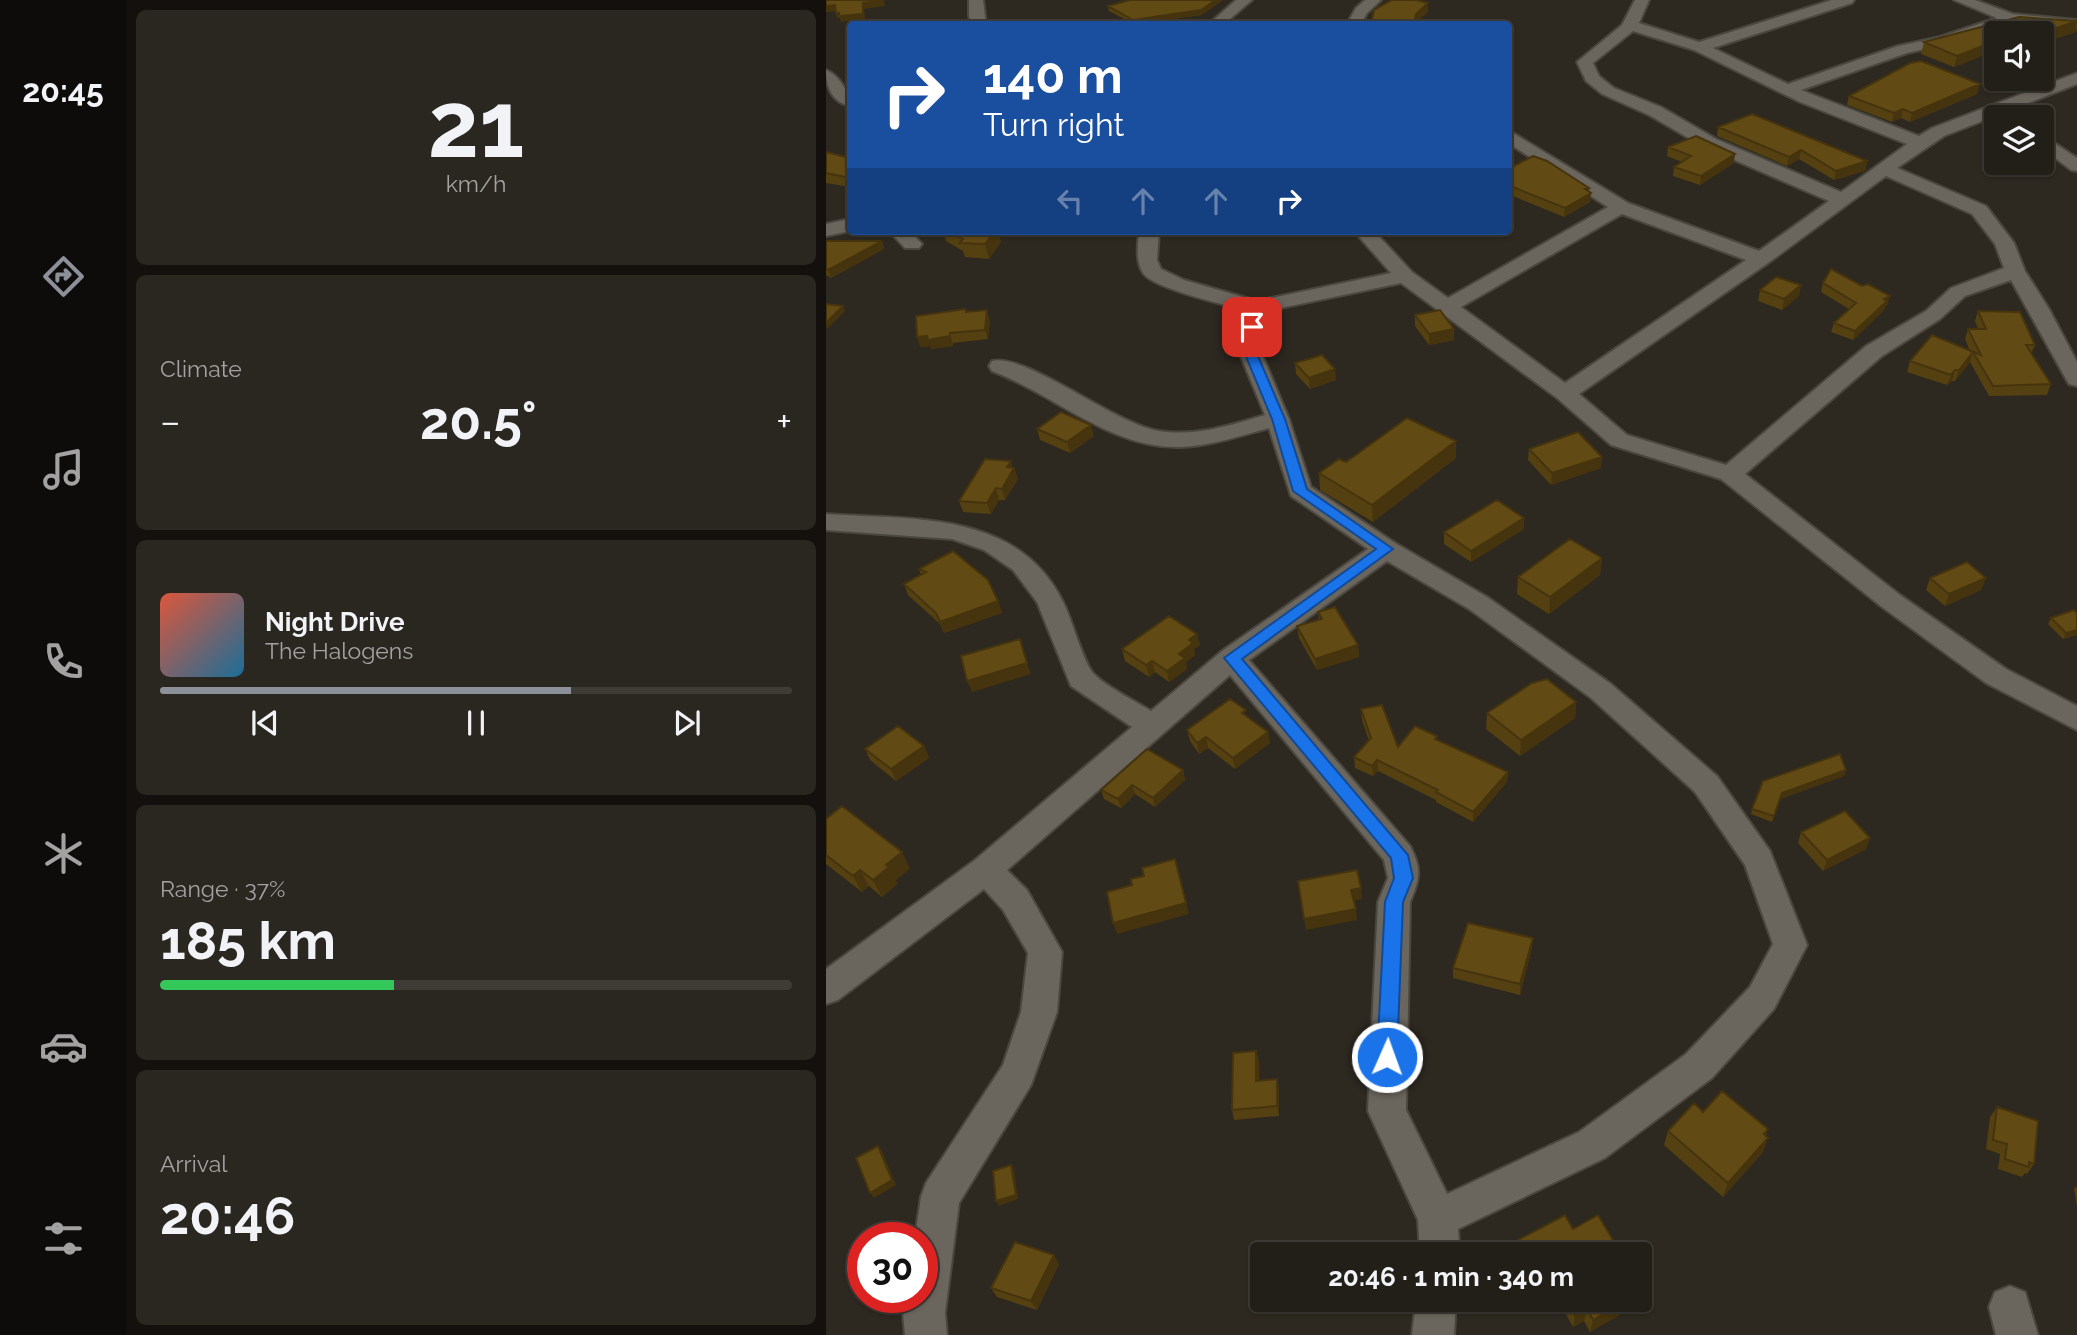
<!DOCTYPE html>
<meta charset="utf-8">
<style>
:root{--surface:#221e18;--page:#2a2721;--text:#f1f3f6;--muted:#a2a2a2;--line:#3f3c37;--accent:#8c9099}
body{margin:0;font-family:Raleway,sans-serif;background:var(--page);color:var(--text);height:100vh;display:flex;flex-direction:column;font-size:26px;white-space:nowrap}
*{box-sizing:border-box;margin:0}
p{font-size:23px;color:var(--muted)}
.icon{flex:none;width:38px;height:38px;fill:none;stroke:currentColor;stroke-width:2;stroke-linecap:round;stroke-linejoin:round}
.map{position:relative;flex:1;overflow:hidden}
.side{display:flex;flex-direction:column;gap:10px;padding:10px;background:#13100d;width:700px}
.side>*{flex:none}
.top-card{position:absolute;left:21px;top:21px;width:665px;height:214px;border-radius:7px;box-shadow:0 2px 5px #0004,0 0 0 2px var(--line);background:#1a4fa0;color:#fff;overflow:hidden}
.buttons{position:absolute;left:1158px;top:21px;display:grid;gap:14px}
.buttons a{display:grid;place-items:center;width:70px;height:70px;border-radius:7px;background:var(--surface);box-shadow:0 2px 5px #0004,0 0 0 2px var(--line);font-size:35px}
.speed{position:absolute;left:21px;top:1222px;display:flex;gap:14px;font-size:35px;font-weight:700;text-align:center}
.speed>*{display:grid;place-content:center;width:91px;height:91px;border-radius:50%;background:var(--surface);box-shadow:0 2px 5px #0004,0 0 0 2px var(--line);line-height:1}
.speed .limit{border:10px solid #d22;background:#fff;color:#111}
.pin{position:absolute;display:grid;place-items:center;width:60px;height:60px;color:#fff;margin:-30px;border-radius:14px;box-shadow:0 4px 10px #0006}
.me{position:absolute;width:77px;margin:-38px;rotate:2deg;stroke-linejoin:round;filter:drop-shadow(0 0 5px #0008)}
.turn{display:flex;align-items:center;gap:24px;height:147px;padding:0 21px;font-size:32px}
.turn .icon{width:91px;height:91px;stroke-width:2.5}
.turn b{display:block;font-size:49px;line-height:60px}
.lanes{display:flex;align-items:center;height:66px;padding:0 21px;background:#0003;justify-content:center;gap:35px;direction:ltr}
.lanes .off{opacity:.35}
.big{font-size:52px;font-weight:700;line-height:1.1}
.side .card{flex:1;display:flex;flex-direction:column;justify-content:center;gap:10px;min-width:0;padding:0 24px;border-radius:10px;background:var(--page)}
.side .dial{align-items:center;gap:0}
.dial b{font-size:91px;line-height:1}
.song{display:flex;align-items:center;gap:21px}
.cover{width:84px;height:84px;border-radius:10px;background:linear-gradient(135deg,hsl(10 70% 55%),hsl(200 70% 35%))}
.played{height:7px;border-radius:4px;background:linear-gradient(90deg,var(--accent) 65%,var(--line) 65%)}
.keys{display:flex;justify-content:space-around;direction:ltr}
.heat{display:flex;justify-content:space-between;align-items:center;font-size:38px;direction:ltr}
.charge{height:10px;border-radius:5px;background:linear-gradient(90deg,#34c759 37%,var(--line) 0)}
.trip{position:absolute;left:424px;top:1242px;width:402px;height:70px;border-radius:7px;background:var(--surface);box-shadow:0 2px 5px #0004,0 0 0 2px var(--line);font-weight:700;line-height:70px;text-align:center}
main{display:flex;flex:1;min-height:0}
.dock{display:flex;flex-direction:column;width:126px;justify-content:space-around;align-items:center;background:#0e0c0a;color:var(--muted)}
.dock .icon{width:49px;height:49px}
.dock .selected{color:var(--accent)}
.dock b{font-size:32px;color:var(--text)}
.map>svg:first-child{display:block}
</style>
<main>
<nav class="dock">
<b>20:45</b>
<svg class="icon selected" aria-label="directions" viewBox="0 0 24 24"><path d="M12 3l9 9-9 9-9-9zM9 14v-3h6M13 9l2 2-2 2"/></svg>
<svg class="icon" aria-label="music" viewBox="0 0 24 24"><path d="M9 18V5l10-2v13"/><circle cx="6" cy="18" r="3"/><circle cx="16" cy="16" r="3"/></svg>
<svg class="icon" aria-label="phone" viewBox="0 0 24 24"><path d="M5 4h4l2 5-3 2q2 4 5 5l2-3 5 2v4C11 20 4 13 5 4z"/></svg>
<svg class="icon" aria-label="climate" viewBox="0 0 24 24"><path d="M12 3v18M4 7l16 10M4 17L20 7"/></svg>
<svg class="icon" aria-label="car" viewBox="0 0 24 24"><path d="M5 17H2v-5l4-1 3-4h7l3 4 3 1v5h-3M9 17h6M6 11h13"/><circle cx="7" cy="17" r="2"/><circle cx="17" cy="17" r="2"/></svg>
<svg class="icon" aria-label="filters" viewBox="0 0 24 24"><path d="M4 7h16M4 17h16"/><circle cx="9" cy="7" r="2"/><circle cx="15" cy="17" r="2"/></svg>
</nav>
<section class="side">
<div class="card dial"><b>21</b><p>km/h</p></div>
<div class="card"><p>Climate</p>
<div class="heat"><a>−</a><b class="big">20.5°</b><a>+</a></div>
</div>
<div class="card">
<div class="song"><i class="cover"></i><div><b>Night Drive</b><p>The Halogens</p></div></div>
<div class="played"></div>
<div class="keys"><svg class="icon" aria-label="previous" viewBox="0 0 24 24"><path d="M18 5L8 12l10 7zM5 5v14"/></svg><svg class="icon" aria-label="pause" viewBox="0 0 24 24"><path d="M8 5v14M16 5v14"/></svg><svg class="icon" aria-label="next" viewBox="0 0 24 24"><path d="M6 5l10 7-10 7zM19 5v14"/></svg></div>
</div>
<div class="card"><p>Range · 37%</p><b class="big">185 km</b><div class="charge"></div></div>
<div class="card"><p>Arrival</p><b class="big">20:46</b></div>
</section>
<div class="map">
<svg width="1251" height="1335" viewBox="0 0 1251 1335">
<rect width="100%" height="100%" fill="#2d2820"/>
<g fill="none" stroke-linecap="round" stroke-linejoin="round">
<defs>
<path id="minor" d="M143,0H157L160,24H146L143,16Z
M410,0H426L398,24H383Z
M539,0H555L541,13L535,24H521L530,8Z
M809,0H823L813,23L873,42L1006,0H1028L1026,3L887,48L962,84L1072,46L1114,37L1171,18L1128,0H1149L1187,14L1251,20V28L1186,23L1122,44L1081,53L975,90L1093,136L1106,128L1251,73V84L1118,136L1071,168L1160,206L1188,243L1199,271L1223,309L1251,362V386L1243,384L1240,379L1185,280L1139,296L1114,319L1056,356L919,474L1074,595L1180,669L1251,706V730L1160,683L1056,607L895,479L785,445L731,398L575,283L440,311L433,347L463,419L485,487L569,543L661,597L785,684L891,776L944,851L981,945L948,1009L886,1078L779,1158L632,1229L634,1255H594L592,1220L542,1111L552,902L562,878L558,860L404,675L181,870L201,890L236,952L231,1012L205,1085L133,1203L119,1313L121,1335H79L77,1313L80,1297H96V1237H89L95,1197L100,1183L177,1065L195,1012L202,953L177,910L158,889L12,1000L0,1004V969L149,860L306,727L245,686L211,602L187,570L158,550L126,539L0,530V514C86,520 190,510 236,600C245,616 257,662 267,673C277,685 311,702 325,711L396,651L542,549L465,496L443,428C414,436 384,446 354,447C285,449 228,394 166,371L163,366L166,361C201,353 288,424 333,431C369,437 405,425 439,415L411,347L419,310C400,305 326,288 317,273C309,260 312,246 313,231H333L331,260L335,269L358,280L431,301L565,273L528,231H548L586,272L622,298L782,207L682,143V130L802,203L933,251L1003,201L878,147L823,115L776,94L760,81L751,62L796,25ZM807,31L868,50L974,102L1081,144L1015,192L890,139L835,107L788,88L773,76L767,63ZM1060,176L1146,214L1169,244L1178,268L1125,288L1100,311L1040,346L900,465L801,435L753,394L942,263ZM796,214L920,260L739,383L635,307ZM561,561L643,609L765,698L869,792L919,865L947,944L924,987L860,1054L753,1132L621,1194L580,1110L584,902C594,879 596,869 584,846L423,660Z
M0,70C13,75 24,93 24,106C6,102 0,87 0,70Z
M1216,135L1251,158V171L1245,170L1216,148Z
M24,219V231L0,236V224Z
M63,231H84L96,244L93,248H79Z
M1184,1286L1199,1292L1212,1335H1170L1163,1307L1169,1292Z
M590,1300H630L628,1335H586Z"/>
</defs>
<use href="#minor" stroke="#4a473f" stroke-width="4"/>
<use href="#minor" fill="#6b665d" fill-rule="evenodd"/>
</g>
<path fill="#544011" d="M282,6L376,15L308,24L283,11Z
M1251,21L1250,32L1216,43V33H1171V58L1161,54L1128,67L1095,54L1098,42Z
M1151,94L1084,122L1075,118L1066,122L1021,105L1023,96Z
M892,127L1041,161L1039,171L1008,180L973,159L961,166L891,136Z
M842,147L908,163L874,185L847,176L848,167L856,162L841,156Z
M0,152L24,158V187L0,183Z
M682,169L763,188L764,202L738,217L682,194Z
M117,231H172L175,242L163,259L139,257L137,251L120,241Z
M0,241H56L58,249L5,278L0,275Z
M997,283L1061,306H1059L1058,310L1027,340L1005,332L1008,323L1023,309L995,292Z
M975,285L973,296L956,310L932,301L934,290Z
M1152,311L1209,345L1205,354L1225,384L1221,395L1163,396L1144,362L1129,381H1126L1121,385L1081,372L1084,361L1144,351L1139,339L1142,329H1152L1149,321Z
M140,312L164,320L162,339L127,343V346L105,349L104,346L94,347Z
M589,315L628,329V340L603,345L589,326Z
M469,363L510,380L484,389L470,374Z
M211,429L268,436L244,453L214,440Z
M630,441V458L547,522L494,490L493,473L520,462Z
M703,449L775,468L725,485L702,460Z
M186,468H188L192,479L179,500H173L165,514L137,512L133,501Z
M698,529L645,562L618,544V532Z
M776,558L774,575L723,614L691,594L692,577Z
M93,569L172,601L176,613L118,633L114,624L82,595L78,584L95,575Z
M1104,578H1160L1155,590L1119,606L1100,590Z
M492,612L532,645L533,657L491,670L473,638L471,626L493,620Z
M1251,613V635L1237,639L1222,624L1225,618Z
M371,634L374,645L368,649L369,655L360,662L361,669L343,682L329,672L323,677L299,661L296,649Z
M750,702L749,718L694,756L660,729L661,713Z
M535,709L572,747L611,736V740L682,772L681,782L647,822L610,802V800L552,771L547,776L529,768L528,757L543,741L536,720Z
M420,716L444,743L409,769L382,748L373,754L364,741L361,730Z
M98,746L103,758L70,781L44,760L39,749Z
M357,770L359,780L329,807L309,794L295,808L278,799L275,790Z
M1020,770L1018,776L954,799L946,822L925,814L926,809Z
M0,819L84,868L70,880L71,884L56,897L43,886L36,892L0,864Z
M975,832L1044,838L1040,849L997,871L972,843Z
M706,948L694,995L627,978V968Z
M430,1051L433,1061V1081L451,1079L453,1089V1116L408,1120L406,1110Z
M1171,1107L1208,1164L1201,1174L1199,1173L1196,1177L1172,1169L1174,1154L1160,1149L1164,1117Z
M877,1112L942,1129L940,1135L937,1152L897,1197L838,1145L842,1131Z
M1251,1186V1206L1248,1189Z
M692,1240L796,1255H692Z
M233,1264L211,1310L171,1297L165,1288Z
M716,1300H809L807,1307L764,1332L758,1321L747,1327L734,1303L721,1310Z"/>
<path fill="#45340e" d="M58,0L59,6L38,9L39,19L15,22L14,18L11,19L10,13L37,3Z
M390,0H397L376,15L308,24L307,20Z
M602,3V12L590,23L589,24H588L590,14Z
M9,5L11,11L0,12V6Z
M1251,21L1250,32L1216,43V33Z
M1164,43L1161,54L1128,67L1131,56Z
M1154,84L1151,94L1084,122L1086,113Z
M1077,109L1075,118L1066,122L1068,113Z
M975,150L973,159L961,166L963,157Z
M909,154L908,163L874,185L875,176Z
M1041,161L1039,171L1008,180L1010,171Z
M763,188L762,194L765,193L764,202L738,217L739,208L759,189Z
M169,231H172L175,242L163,259L159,244Z
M56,241L58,249L5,278L2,270Z
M975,285L973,296L956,310L958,299Z
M1064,296L1061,306H1059L1058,310L1027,340L1029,331L1058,299Z
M17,306L19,311L1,329L0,323Z
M161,310L164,320L162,339L159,330Z
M628,329V340L603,345V334Z
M124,333L127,346L105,349L104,346L94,347L91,337Z
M1147,352L1144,362L1129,381L1133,370Z
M509,369L510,380L484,389L483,378Z
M1129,370L1126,381L1121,385L1125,375Z
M265,425L268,436L244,453L241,442Z
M630,441V458L547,522L546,505Z
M776,457L775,468L725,485L726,473Z
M185,461L187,470L188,468L192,479L179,500L176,489L181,467Z
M170,488L173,500L165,514L161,503Z
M698,518V529L645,562V551Z
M776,558L774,575L723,614L724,597Z
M1160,578L1155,590L1119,606L1123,594Z
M172,601L176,613L118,633L114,622Z
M1251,630V635L1237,639L1240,633Z
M371,634L374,645L368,649L369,655L360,662L361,669L343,682L341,671L363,640Z
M532,645L533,657L491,670L489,659Z
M326,661L329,672L323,677L320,665Z
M201,663L205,674L146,692L141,681Z
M750,702L749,718L694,756L695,740Z
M442,732L444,743L409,769L407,758Z
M380,737L382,748L373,754L371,743Z
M98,746L103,758L70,781L65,769Z
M551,760L552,771L547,776L546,766Z
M357,770L359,780L329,807L327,798Z
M1020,770L1018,776L954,799L946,822L956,793Z
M682,772L681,782L647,822V812Z
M306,785L309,794L295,808L292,799Z
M1044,838L1040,849L997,871L1001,860Z
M76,852L84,868L70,880L71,884L56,897L47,880L60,865Z
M349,859L363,914L291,934L287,923Z
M34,870L43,886L36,892L27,876Z
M535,888L536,899L526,901L525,890Z
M530,909L531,920L480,930L478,919Z
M707,938L706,948L694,995V984Z
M430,1051L433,1061L432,1091L430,1081Z
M451,1079L453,1089V1116L451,1106Z
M942,1138L937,1152L897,1197L902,1183Z
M52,1146L56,1151L70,1185L48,1198L44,1193Z
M185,1165L188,1170L192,1199L173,1206L170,1201Z
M228,1255L233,1264L211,1310L205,1301Z
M722,1300H734V1303L721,1310Z
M801,1300H809L807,1307L764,1332L767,1320Z
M761,1308L758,1321L747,1327L749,1315Z"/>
<path fill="#624a14" stroke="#45340e" stroke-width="2" d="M0,0H57V1L37,3V14L13,16V13H10L9,5L0,6Z
M304,0H390L375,10L307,20L282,6Z
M566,0H590L602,3L590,14L588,24H545L548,10Z
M1193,17L1251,21L1216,33H1171V46L1164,43L1131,56L1098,42Z
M1095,61L1154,84L1086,113L1077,109L1068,113L1023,96L1084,63Z
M926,114L1041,161L1010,171L975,150L963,157L892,127Z
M870,136L909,154L875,176L848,167L865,156L842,147Z
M0,152L24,158V178L0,173Z
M707,156L721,161L763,188L759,189L765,193L739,208L682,185V169Z
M123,231H169L159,244L134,243L137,239Z
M0,241H56L2,270L0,269Z
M1005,269L1036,286L1042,284L1064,296L1058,299L1061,301L1029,331L1008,323L1030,303L997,283Z
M950,277L975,285L958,299L934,290Z
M0,304L17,306L0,323Z
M139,309L140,312L161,310L159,330L124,333V336L102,340L101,336L91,337L90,316Z
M614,310L628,329L603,334L589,315Z
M1152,311L1194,312L1209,345H1200L1225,384L1167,386L1147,352L1133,370H1129L1125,375L1084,361L1106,335L1155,355L1142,329H1160Z
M496,355L509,369L483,378L469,363Z
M235,412L265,425L241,442L211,429Z
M581,418L630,441L546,505L493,473L513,459L520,462Z
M752,432L776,457L726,473L703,449Z
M159,459L185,461L181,467L188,468L176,489L170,488L161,503L133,501Z
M671,500L698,518L645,551L618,532Z
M744,539L776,558L724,597L692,577Z
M127,551L162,580L172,601L114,622L110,613L78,584L100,572L93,569Z
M1141,562L1160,578L1123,594L1104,578Z
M509,607L532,645L489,659L471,626L496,619L492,612Z
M1248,610L1251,613V630L1240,633L1225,618Z
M343,616L371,634L363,640L367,643L353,654L359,658L341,671L326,661L320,665L296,649Z
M194,639L201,663L141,681L135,656Z
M721,679L750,702L695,740L661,713L706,683Z
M404,699L420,710L416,713L442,732L407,758L380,737L371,743L361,730Z
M556,705L572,747L589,726L611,736L609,739L682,772L647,812L610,792L612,790L551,760L546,766L528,757L545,738L535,709Z
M72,726L98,746L65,769L39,749Z
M321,749L357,770L327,798L306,785L292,799L275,790Z
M1014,754L1020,770L956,793L948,816L926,809L937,781Z
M16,806L76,852L60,865L63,867L47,880L34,870L27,876L0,855V819Z
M1019,811L1044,838L1001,860L975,832Z
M349,859L360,903L287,923L281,892L306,885L305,879L318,876L316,868Z
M531,870L535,888L525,890L530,909L478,919L472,881Z
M642,923L707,938L694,984L627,968Z
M430,1051V1081L451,1079V1106L406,1110L407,1053Z
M896,1091L942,1129L938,1134L942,1138L902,1183L842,1131L868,1103L877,1112Z
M1171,1107L1212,1121L1208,1164L1203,1162V1167L1179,1159L1181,1144L1167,1140Z
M52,1146L66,1180L44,1193L30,1158Z
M185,1165L190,1195L170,1201L167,1171Z
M739,1215L747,1229L772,1215L796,1255H700L692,1240Z
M189,1242L228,1255L205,1301L165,1288Z
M741,1300H801L767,1320L761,1308L749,1315Z"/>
<path fill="#1a73e8" stroke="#114b97" stroke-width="2" d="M426,324L432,327L428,347L459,419L481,489L567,549L416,659L582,855L587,878L577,902L571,1057L568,1064L561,1066L554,1064L551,1057L559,902L568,878L565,858L398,658L550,549L467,491L446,419L416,347L420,327Z"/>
</svg>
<div class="buttons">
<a><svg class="icon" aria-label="sound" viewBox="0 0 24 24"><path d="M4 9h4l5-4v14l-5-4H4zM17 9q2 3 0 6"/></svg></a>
<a><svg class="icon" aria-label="layers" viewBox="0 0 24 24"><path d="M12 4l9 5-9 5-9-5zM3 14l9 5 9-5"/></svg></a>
</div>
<div class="speed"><div class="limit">30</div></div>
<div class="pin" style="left:426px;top:327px;background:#d93025"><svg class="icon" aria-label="arrive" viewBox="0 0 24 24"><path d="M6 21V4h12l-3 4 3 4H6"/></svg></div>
<svg class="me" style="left:561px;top:1057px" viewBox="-20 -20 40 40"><circle r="17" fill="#1a73e8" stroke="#fff" stroke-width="3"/><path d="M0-11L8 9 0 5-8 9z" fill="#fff"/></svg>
<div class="trip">20:46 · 1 min · 340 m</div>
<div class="top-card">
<div class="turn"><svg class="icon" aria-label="right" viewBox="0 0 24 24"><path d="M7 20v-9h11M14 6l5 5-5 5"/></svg><div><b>140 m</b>Turn right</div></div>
<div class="lanes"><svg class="icon off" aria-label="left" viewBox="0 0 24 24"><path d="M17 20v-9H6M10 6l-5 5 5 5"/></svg><svg class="icon off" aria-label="ahead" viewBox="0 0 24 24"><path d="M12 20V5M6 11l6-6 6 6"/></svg><svg class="icon off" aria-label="ahead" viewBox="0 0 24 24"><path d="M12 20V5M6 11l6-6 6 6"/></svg><svg class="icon" aria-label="right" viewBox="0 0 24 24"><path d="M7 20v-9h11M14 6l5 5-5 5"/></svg></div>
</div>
</div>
</main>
